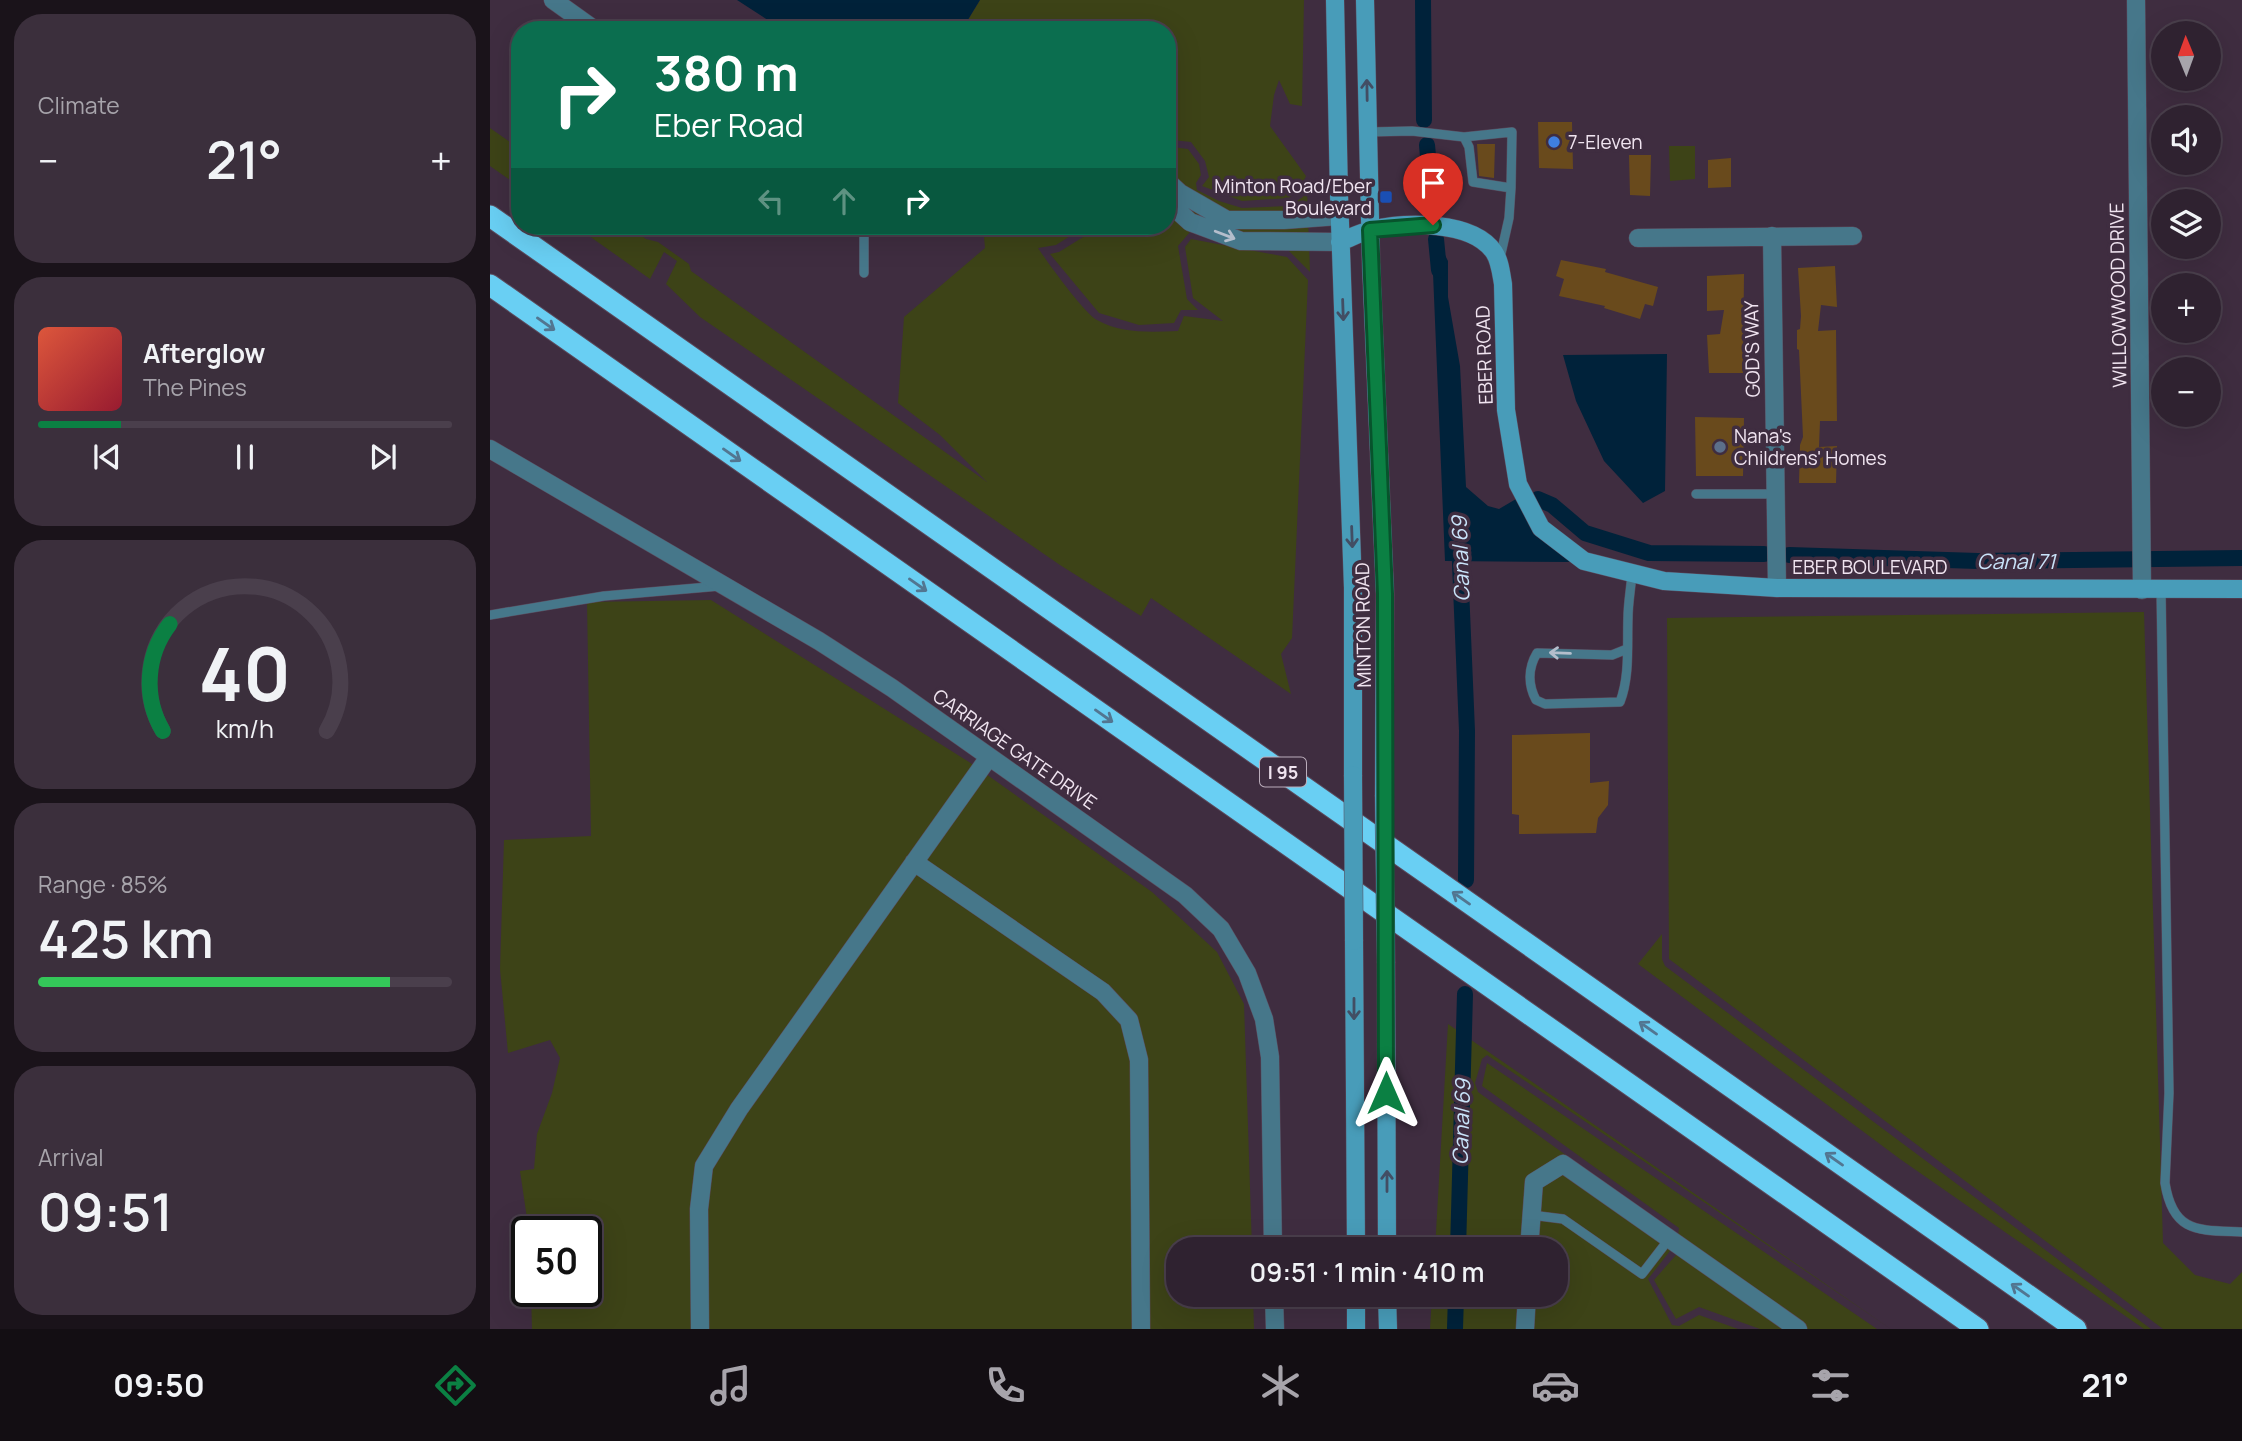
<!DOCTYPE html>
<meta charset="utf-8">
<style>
:root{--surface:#2f2230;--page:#3b2f3c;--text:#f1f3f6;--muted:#a7a4ab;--line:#4a3f4c;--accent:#0b8043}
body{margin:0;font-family:Manrope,sans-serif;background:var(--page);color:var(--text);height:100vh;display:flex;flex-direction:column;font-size:26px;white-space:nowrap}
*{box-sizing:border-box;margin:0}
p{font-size:23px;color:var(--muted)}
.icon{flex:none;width:38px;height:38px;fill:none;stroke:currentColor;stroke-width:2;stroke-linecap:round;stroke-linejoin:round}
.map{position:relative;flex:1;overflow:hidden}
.drawer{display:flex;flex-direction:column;gap:14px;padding:14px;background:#1a131a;width:490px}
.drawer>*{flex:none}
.top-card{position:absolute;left:21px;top:21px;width:665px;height:214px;border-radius:28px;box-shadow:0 7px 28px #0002,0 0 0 2px var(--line);background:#0b6e4f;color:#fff;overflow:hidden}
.needle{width:46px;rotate:359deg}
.buttons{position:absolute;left:1661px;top:21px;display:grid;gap:14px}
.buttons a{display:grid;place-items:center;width:70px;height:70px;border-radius:50%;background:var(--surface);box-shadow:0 7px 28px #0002,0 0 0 2px var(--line);font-size:35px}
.speed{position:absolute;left:21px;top:1216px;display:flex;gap:14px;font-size:35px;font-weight:700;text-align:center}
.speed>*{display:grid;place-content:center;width:91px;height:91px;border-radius:50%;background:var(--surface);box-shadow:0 7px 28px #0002,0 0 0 2px var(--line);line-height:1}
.speed .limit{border:4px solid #111;border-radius:10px;background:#fff;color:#111}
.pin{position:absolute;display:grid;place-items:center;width:60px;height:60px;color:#fff;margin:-72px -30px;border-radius:50% 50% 50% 0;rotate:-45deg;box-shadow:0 0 7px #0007}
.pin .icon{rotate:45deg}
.me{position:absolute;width:77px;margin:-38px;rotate:0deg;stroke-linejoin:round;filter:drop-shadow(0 0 5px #0008)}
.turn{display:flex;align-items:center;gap:24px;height:147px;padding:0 28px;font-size:32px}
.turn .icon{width:91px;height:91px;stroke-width:2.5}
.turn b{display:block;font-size:49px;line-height:60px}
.lanes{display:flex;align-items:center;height:66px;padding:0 28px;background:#0003;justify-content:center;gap:35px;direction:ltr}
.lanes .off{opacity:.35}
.big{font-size:52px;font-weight:600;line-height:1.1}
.drawer .tile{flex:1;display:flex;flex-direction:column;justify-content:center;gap:10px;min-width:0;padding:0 24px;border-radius:28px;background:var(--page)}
.drawer .dial{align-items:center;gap:0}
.dial svg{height:182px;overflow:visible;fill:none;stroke:var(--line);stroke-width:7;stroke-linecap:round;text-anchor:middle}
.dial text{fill:var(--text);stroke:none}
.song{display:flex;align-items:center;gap:21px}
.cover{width:84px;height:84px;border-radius:10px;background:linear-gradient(135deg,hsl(10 70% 55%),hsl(350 70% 35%))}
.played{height:7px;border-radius:4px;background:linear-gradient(90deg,var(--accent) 20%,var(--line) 20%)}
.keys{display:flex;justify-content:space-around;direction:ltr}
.heat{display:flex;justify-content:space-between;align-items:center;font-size:38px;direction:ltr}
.charge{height:10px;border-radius:5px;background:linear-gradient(90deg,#34c759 85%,var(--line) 0)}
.trip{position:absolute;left:676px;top:1237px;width:402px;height:70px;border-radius:28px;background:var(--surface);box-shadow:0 7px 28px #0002,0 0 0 2px var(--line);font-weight:600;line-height:70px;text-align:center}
.dock{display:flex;height:112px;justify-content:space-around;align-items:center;background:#130e13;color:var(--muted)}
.dock .icon{width:49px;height:49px}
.dock .selected{color:var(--accent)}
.dock b{font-size:32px;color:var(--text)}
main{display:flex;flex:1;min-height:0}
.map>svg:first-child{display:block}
</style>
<main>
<section class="drawer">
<div class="tile"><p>Climate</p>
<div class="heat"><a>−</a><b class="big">21°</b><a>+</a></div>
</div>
<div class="tile">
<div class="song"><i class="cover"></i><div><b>Afterglow</b><p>The Pines</p></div></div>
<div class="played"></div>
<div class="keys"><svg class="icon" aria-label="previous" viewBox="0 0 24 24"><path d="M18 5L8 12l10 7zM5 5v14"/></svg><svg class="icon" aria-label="pause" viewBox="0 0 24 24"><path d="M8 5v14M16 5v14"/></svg><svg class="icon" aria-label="next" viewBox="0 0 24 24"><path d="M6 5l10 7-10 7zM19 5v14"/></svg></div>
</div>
<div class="tile dial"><svg viewBox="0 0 100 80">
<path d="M14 69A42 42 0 1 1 86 69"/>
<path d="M14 69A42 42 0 0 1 17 22" stroke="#0b8043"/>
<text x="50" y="56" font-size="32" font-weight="700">40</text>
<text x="50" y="72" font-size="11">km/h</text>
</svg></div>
<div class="tile"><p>Range · 85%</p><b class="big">425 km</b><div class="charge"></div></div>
<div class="tile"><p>Arrival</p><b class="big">09:51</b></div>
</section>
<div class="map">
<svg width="1752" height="1329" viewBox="0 0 1752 1329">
<rect width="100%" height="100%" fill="#3f2d40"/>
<path fill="#3d4317" d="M490,0H814L812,106L800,104L789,80L784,95L780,126L816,176L809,191L799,198L752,201L712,186L719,177L715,161L701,142L683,140V127L677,120V30H477L476,23Z
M0,128L30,149V187L0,166Z
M677,143L682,147L698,149L709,164L711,175L706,183L707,190L729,201L752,208L799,206L813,197L817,189L820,272L798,250L700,232L688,246L697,299L708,310H691L684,323L649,325L609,313L560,254L569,252L611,226H677Z
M1179,146H1205V179L1180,181Z
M85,226H138L156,239L168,242L199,264L201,271L497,482L450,435L408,403L414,317L495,248L493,226H596L566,245L548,248C558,263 594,313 607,320C632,334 661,332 688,331L694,316L733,321L703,298L695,247L701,239L797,257L818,280L802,638L791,654L801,694L661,598L651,616L570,565L210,317L176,284L187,261L174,252L160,279Z
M221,600L479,762L662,892L727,952L754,1004L762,1249L688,1250V1295H763L764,1329H42L41,1292H96V1232H39L30,1171L44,1169L47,1134L62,1093L70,1058L60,1040L18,1053L10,969L14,840L101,836L97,602Z
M1654,612L1673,1243L1705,1275L1740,1284L1752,1272V1329H1673L1179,959L1177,618Z
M1172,934V959L1175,966L1661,1329H1654L1410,1159L1148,964Z
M958,1024L1401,1329L997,1055L992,1059L985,1083L988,1092L1182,1231L1180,1251L1158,1279L1182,1325L1189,1326L1209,1315L1248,1329H940L942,1295H1066V1250L945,1249Z
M997,1063L1387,1329H1270L1209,1307L1186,1319L1164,1280L1186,1255L1189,1228L992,1086Z"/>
<path fill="#00223a" d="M247,0H490L476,23L467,30H293Z
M942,249H952L958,261V297L970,366L976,487L998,506L1009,509L1026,499L1046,536L1081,562L955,561Z
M1177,354L1175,491L1153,503L1114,461L1086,401L1073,355Z"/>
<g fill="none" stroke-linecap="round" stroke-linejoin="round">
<path stroke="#00223a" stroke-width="16" d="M933,0L934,120
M937,145L943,212
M946,239L949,270
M1048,499L1062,505L1095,533L1159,553L1274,554
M969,540L977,731L976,880
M1299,555L1488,561L1752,558
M968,1250L975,994
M965,1329L966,1295"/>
</g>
<path fill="#694a1c" d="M1048,122H1082L1083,169L1049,168Z
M987,144H1005L1004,178L989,176Z
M1139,155H1161L1160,196L1140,195Z
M1241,158V187L1218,188V160Z
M1071,260L1116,269L1115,272L1168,287L1163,306L1155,304L1150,319L1114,308L1115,306L1069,296L1074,279L1066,276Z
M1345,266L1347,307L1331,305L1328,331L1346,330L1347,421H1330L1329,447L1347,446L1346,483H1309L1310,445L1313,437L1309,350L1307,349V330L1310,329L1311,316L1308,268Z
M1254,274L1253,373H1219L1217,335L1230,334L1234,310L1217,311V276Z
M1205,417L1254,418L1253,476H1206Z
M1100,733V783L1119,781L1118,805L1108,818L1106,833L1029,834V815L1022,814V735Z"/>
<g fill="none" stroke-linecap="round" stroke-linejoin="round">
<defs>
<path id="lane" d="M878,132L922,131L974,137L979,147L983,182L1021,188L1019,218L1010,258
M974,137L1022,132L1021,188
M374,226V273
M1206,494H1286
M1671,589L1679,1093L1675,1183C1683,1234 1709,1230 1752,1232
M0,615L114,596L230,586
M1137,649L1122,655L1047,653C1038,668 1038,685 1046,700L1055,704L1130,702C1140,676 1137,646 1138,618C1138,603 1141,588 1142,573
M1041,1215L1073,1219L1152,1274L1179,1239"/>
<path id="street" d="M63,0L105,30
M1646,0L1652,590
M677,181L690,193L737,220H794L849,216
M677,201L700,222L751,241L850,242
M1282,236L1287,588
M1148,238L1363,236
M0,449L329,641L402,688L695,895L731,929L757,973L774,1019L780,1057L783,1250
M424,862L613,992L639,1020L649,1060L651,1329
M1039,1250L1044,1182L1073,1164L1308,1329
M784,1295L785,1329
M210,1329L209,1209L214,1166L249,1109L499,757
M1035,1329L1037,1295"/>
<path id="secondary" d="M845,0L849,195L863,588V775
M875,0L881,262L895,594L894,795
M850,242C860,238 871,232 881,230C915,222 982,220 1004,252C1010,261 1011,273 1013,284L1016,410L1028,484L1051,528L1094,561L1174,581L1287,588L1752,589
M864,941L866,1250
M896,963L897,1250
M866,1295V1329
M897,1295L898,1329"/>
<path id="highway" d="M0,216L1586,1329
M0,285L1488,1329"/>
</defs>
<use href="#lane" stroke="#5b4a5c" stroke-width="10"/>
<use href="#street" stroke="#5b4a5c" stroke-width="19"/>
<use href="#secondary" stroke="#5b4a5c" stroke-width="19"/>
<use href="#highway" stroke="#5b4a5c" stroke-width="23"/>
<use href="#lane" stroke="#46778a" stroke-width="9"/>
<use href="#street" stroke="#46778a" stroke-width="18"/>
<use href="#secondary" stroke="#489cb9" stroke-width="18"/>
<use href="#highway" stroke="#69cff3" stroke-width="21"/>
<defs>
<path id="secondary-bridge" d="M863,775L864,941
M894,795L896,963"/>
</defs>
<use href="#secondary-bridge" stroke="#5b4a5c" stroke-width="19" stroke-linecap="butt"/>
<use href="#secondary-bridge" stroke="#489cb9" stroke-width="18"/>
</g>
<defs><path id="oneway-shaft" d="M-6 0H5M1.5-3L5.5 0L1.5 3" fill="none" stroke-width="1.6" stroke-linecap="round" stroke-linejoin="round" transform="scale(1.75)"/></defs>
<g stroke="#424e64">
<use href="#oneway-shaft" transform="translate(877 90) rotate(-91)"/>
<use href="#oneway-shaft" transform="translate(853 310) rotate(88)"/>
<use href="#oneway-shaft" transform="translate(862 537) rotate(88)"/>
<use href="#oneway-shaft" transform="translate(864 1009) rotate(90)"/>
<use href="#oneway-shaft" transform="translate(897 1181) rotate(-90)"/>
</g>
<g stroke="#b4becc">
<use href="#oneway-shaft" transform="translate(735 235) rotate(21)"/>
<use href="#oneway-shaft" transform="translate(1070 653) rotate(-178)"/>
</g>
<g stroke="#527691">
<use href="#oneway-shaft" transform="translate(56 324) rotate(35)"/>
<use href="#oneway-shaft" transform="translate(242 455) rotate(35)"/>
<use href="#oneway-shaft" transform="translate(428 585) rotate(35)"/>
<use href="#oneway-shaft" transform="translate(614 716) rotate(35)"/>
<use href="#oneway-shaft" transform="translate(971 898) rotate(-145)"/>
<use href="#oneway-shaft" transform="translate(1158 1028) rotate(-145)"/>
<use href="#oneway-shaft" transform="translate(1344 1159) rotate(-145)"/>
<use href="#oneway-shaft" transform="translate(1530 1290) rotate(-145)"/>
</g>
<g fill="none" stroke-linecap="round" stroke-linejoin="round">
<defs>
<path id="route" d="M896,1093L895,594L880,230L943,225"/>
</defs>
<use href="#route" stroke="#07532c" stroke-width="18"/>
<use href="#route" stroke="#0b8043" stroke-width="12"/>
</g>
<circle fill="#3f7fe0" stroke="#3f2d40" stroke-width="2.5" cx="1064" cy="142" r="7"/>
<rect fill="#1a4fb4" stroke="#3f2d40" stroke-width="2.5" x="889" y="190" width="14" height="14" rx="3.5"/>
<circle fill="#5c6f8a" stroke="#3f2d40" stroke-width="2.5" cx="1230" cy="447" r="7"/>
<g text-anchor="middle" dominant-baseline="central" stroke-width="7" stroke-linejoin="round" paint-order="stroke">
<rect fill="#3f2d40" stroke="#bbadbb" stroke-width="2" x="770" y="757.5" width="46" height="29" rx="5"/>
<g font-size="18" font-weight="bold" fill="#f0e4f0">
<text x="793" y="772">I 95</text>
</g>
<g font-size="19" fill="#f0e4f0" stroke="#3f2d40" text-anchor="start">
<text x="1078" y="142">7-Eleven</text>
<text x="882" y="186" text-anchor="end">Minton Road/Eber<tspan x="882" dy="22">Boulevard</tspan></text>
<text x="1244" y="436">Nana's<tspan x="1244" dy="22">Childrens' Homes</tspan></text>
</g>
<g font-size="19" fill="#f0e4f0" stroke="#3f2d40">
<text transform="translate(1628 295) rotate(-91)">WILLOWWOOD DRIVE</text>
<text transform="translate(1262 349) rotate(-91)">GOD'S WAY</text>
<text transform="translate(994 355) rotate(-92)">EBER ROAD</text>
<text x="1380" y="567">EBER BOULEVARD</text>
<text transform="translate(873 625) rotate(-91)">MINTON ROAD</text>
<text transform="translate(525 749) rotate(35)">CARRIAGE GATE DRIVE</text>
</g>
<g font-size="21" font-style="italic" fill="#c9e3f9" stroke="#3f2d40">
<text transform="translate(970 559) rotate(-92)">Canal 69</text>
<text x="1526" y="561">Canal 71</text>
<text transform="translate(971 1122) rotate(-88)">Canal 69</text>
</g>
</g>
</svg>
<div class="buttons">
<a><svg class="needle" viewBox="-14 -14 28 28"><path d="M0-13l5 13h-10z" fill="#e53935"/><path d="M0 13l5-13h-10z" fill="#a7a4ab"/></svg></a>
<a><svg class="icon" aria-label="sound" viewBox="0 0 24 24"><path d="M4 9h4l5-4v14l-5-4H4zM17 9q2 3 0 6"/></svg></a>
<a><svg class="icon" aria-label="layers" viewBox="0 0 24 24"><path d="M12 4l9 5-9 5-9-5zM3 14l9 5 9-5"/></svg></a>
<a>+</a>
<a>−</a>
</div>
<div class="speed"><div class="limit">50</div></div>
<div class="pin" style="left:943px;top:225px;background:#d93025"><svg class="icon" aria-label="arrive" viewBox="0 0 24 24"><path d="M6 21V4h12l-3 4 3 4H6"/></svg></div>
<svg class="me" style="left:896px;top:1093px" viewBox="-20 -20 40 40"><path d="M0-17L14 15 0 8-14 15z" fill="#0b8043" stroke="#fff" stroke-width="4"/></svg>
<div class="trip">09:51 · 1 min · 410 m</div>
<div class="top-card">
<div class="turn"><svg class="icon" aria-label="right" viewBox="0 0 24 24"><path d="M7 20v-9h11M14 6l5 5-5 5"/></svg><div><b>380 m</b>Eber Road</div></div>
<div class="lanes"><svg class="icon off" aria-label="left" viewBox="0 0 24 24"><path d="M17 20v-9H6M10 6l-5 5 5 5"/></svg><svg class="icon off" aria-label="ahead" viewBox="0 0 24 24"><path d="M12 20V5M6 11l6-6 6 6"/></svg><svg class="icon" aria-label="right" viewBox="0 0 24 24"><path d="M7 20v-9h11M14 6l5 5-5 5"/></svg></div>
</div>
</div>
</main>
<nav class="dock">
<b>09:50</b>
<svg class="icon selected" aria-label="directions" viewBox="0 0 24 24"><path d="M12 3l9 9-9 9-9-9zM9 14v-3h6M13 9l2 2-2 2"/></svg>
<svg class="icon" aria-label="music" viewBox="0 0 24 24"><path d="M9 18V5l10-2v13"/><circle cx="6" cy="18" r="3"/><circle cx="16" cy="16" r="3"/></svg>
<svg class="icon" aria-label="phone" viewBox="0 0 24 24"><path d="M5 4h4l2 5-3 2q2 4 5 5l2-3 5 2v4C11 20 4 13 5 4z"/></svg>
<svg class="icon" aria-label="climate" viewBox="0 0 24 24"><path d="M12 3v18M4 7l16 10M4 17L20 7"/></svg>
<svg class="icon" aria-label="car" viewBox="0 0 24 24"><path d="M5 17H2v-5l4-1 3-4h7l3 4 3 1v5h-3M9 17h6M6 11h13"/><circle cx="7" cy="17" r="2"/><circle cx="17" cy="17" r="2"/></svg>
<svg class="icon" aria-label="filters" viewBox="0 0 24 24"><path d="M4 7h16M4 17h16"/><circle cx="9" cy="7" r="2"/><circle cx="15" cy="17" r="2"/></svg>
<b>21°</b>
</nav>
